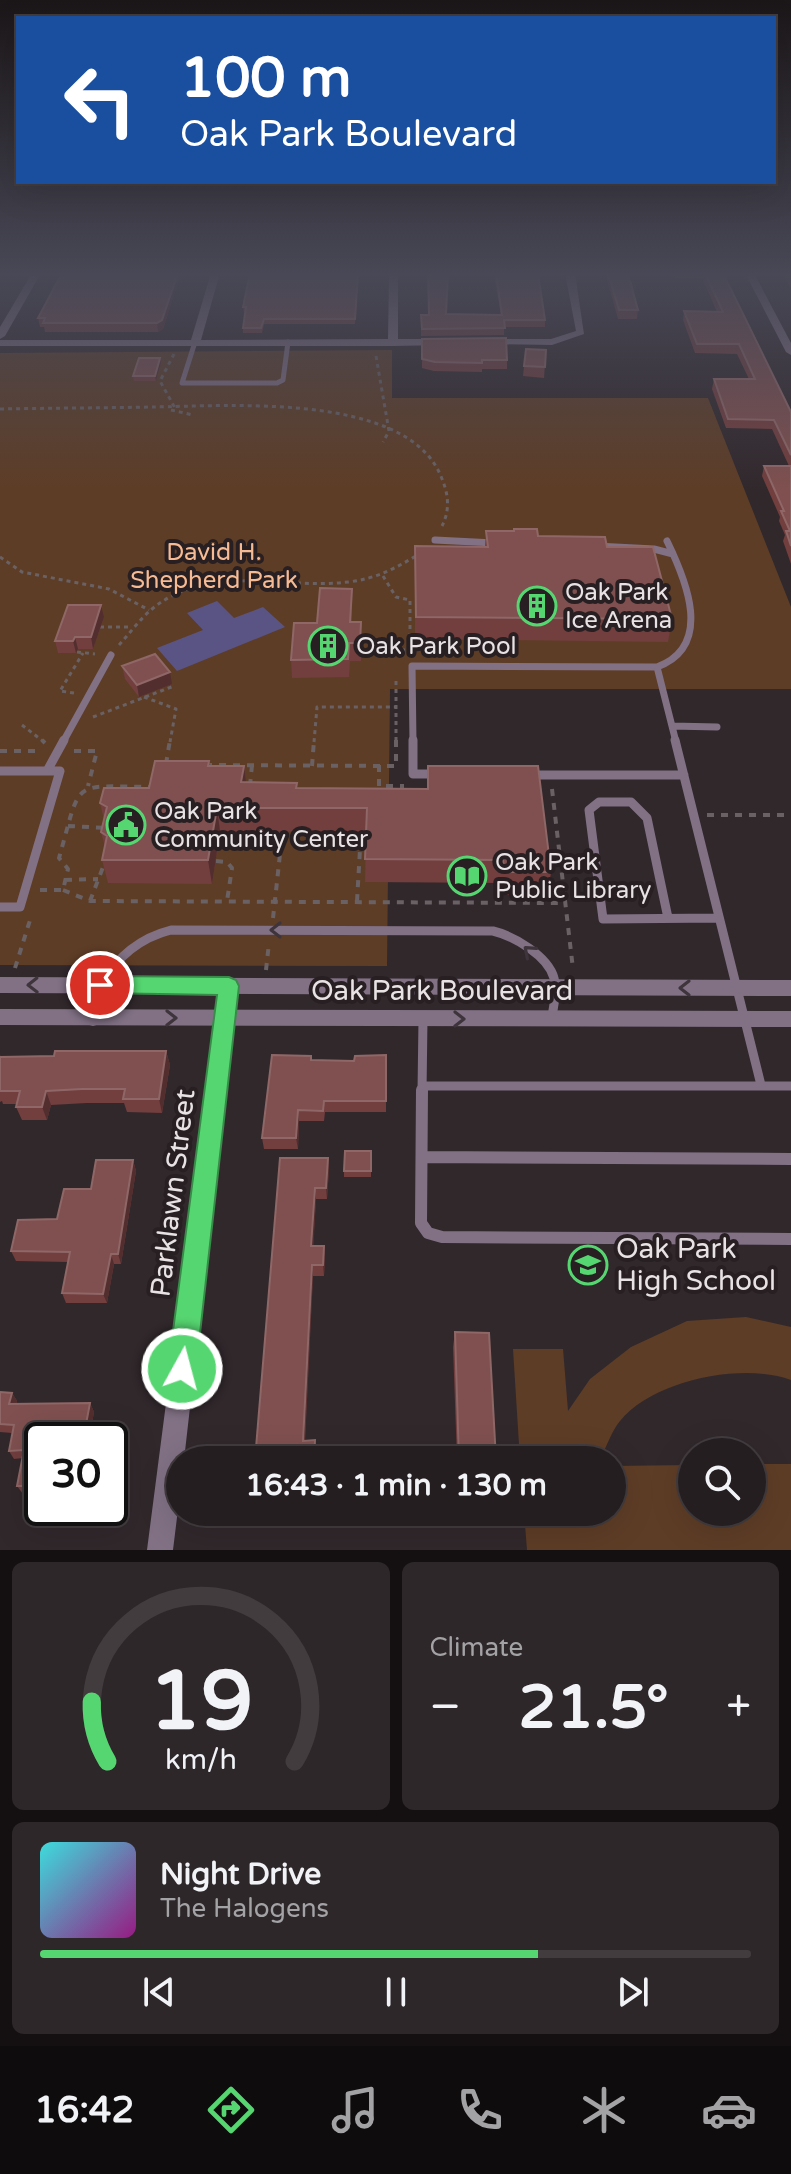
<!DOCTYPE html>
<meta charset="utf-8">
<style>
:root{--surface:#251e21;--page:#2d272a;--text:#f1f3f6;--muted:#a3a2a5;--line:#423c3f;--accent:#56d671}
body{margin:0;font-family:"Varela Round",sans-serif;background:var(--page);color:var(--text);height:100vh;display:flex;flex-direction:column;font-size:30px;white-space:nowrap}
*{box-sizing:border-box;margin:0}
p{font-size:26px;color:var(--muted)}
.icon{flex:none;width:44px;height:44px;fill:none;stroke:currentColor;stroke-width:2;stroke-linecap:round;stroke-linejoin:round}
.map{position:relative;height:1550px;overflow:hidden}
.details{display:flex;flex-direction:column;gap:12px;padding:12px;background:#141012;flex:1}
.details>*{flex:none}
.guide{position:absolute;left:16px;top:16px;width:760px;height:168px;border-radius:0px;box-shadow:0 8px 32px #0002,0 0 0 2px var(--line);background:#1a4fa0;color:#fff;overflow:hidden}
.buttons{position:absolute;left:678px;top:1438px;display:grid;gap:16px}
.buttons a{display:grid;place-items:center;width:88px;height:88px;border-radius:50%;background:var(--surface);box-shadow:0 8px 32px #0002,0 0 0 2px var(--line);font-size:40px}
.speed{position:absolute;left:24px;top:1422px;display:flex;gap:16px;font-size:40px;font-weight:700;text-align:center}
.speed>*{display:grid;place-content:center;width:104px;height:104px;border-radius:50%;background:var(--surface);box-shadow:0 8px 32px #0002,0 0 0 2px var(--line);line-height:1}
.speed .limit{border:4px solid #111;border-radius:12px;background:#fff;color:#111}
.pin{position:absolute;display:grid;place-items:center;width:68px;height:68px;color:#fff;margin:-34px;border:4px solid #fff;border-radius:50%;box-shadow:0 2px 8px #0007}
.me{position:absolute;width:88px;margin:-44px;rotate:7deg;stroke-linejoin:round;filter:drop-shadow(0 0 6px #0008)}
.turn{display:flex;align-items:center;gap:28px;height:168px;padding:0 32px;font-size:36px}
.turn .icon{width:104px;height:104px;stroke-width:2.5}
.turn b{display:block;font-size:56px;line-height:68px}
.big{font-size:60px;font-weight:700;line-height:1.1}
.details .widget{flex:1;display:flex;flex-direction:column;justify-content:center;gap:12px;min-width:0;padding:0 28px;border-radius:12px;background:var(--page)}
.details .dial{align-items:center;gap:0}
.dial svg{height:208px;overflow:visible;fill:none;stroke:var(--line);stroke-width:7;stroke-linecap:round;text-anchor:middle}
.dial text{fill:var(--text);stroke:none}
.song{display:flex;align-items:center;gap:24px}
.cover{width:96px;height:96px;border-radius:12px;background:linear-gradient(135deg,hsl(180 70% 55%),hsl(310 70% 35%))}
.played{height:8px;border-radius:4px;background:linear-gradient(90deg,var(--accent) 70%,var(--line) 70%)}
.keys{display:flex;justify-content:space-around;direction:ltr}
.heat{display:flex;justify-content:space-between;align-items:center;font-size:44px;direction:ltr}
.details .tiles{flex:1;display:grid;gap:12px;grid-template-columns:1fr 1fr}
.widget:last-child{grid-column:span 2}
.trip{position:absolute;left:166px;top:1446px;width:460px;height:80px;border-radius:40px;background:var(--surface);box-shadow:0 8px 32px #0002,0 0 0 2px var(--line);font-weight:700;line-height:80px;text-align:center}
.tab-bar{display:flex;height:128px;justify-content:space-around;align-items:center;background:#0f0c0d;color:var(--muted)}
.tab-bar .icon{width:56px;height:56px}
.tab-bar .on{color:var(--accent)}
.tab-bar b{font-size:36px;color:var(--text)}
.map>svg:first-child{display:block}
</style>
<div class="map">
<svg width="791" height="1550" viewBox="0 0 791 1550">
<rect width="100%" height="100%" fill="#31282c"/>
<path fill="#5e3d26" d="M392,350V398H708L791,607V689H390L387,966L0,965V353Z
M746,1317L791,1327V1380C743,1362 653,1380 620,1421C611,1432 606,1448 600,1460H520L513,1349H563L568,1411L590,1379L631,1347L687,1321Z
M752,1464H791V1550H527L524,1512H612V1466L692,1465V1512H752Z"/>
<path fill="#5a5485" d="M217,601L234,618L263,607L285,627L177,671L157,648L203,630L187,613Z"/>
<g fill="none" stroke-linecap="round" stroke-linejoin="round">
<path stroke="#696164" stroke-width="3" stroke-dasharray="4 4" stroke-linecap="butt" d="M174,354L160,381L175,408
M376,356L389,431L383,442
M0,409C51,408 101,408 152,407C227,406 403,392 440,474C448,492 451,508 442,526
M171,410L193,415
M0,557L22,572L109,589L149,610
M383,576L396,597L410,600V655
M100,627H131
M483,642L484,655
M119,645C130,633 140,619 152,609C209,562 283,590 348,582C375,579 394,569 416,556
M361,650H410
M77,652L95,654
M396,681V742
M74,693L60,691L83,653
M144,697L176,709L170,742
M93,717L174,686
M22,725L44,742
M314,742L317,707H396"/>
<path stroke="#696164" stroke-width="4" stroke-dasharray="7 7" stroke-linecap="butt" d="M42,740L45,743
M0,751H42
M74,751H97L88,786
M166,764L170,740
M205,765L396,766V740
M379,765V786H404
M312,766L314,740
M250,786L252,765
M552,789L573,969
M707,815H791
M68,826L106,828
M216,861L227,862L232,868L227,901
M65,880L98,879
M40,890H63L68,869L59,858C82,778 69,786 153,787
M63,890L90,901L566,903
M90,901L105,862
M357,901L361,832
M273,918L281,845
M15,968L31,917
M266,970L269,943"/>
<path stroke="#827185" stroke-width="5" d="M195,342L182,383H277L283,380L288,342"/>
<path stroke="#827185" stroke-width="7" d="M435,540L494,543
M596,546L654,549L673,554
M657,667C714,646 686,580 667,541
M672,726L717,727
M63,742L111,655
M413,742L412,666L657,667L676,742"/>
<path stroke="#827185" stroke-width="9" d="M413,740V774H435
M675,740L761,1085
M0,771H60L20,907H0
M47,771L64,740
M528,775H684
M668,918L647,818L631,802H599L589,810L603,919L719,918
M100,985C117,957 139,938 171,930L493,931C514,936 548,956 554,978C558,991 553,1006 552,1018
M422,1086H791
M422,1092L423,1019"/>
<path stroke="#827185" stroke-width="12" d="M422,1090L421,1223L428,1233L442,1237L791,1239
M422,1157L791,1159"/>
<path fill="#827185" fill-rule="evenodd" d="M32,273H41L5,336L0,339V327Z
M211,273H220L201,340L388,339L389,273H398V339H442L447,342L442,345L393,346H0V340H191Z
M565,273H575L584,334L552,345L482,344V340L486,339H551L576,331Z
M745,273H754L791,343V355L786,352Z
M100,977L107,980C112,991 105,1013 100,1024L93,1026L86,1024C81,1012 88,991 93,980Z
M229,978L236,980L238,986L184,1460H180V1493L173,1550H147L220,986L222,980Z"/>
<path fill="#827185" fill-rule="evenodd" d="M0,977L791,980V996L0,993Z
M0,1009L791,1011V1027L0,1025Z"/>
</g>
<path fill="#723e3e" d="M62,273H181L163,329L158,332H45L44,327H40L38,318Z
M359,273L355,324H264L262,333H243V328L245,312H244L243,307Z
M511,273H538L545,320V327H504V335L421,336V315L446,314L501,315L495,281L496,274H511Z
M605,273H631L630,276H629L638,310L637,319H618Z
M675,273H723L791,412V564L783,541L785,535L779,521L780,517L762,476L764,466H789L772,429L726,428L712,389L714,379H749L737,354L695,353L683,320L684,311L717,312L702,278H677Z
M782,273H791V288Z
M422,339L507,360V369H482V372L434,371L422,368Z
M526,349L546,350L544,378L523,376Z
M160,358L161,363L156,381H134L133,376Z
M486,531L538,536L607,547L672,619L668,642L415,639V569L485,547Z
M352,606V622L362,640L361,661H350L349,677L292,678L291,660L317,623Z
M104,617L93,649H78L76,653H58L55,641Z
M122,666L172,684L139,697L125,679Z
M209,761L210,766H244L246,782L297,783V788L427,789L428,766L551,872L548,895H502L501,883L365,882L366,832L220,831L212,884L108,883L102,860L105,847L101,832L104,820L100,803L149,788Z
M166,1051L170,1065L162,1113L127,1112L124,1103H87L51,1105L47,1120H22L16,1107L17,1104H3L2,1101L0,1102V1055L1,1057L54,1056Z
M386,1055V1112H325L324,1121H299L298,1149H264L262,1138L312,1060L354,1061Z
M371,1151V1177H344V1171Z
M280,1158H328L329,1169L327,1199H316L313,1246H324L325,1256L324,1276H313L305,1441L315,1440L316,1460H255Z
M133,1160L136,1171L121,1264H114L107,1303H66L62,1293L68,1262L16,1261L11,1251L57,1219L91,1189Z
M455,1332L496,1460H457L453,1347Z
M0,1392L12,1393L17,1401L16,1404L90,1403L94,1412L89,1440H42V1494H23L17,1486L23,1458L14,1459L9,1451L12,1433L0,1432Z"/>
<path fill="#532e2f" d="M178,273H181L163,329L158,332L157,323Z
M160,358L161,363L156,381L155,376Z
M101,605L104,617L93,649L91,637Z
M75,637L78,649L76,653L73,641Z
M170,672L172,684L139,697L137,685Z
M244,766L247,789L241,782Z
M217,808L220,831L212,884L208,860Z
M166,1051L170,1065L162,1113L159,1099Z
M46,1091L51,1105L47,1120L42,1107Z
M298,1110L299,1121L298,1149L296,1138Z
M328,1158L329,1169L327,1199L326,1188Z
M133,1160L136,1171L121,1264L118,1254Z
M315,1188L316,1199L313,1256L311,1246Z
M324,1246L325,1256L324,1276L323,1265Z
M111,1254L114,1264L107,1303L103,1294Z
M312,1265L313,1276L304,1450L303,1441Z
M12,1393L17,1401L15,1412L9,1404Z
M90,1403L94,1412L89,1440H83Z"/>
<path fill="#7f504f" stroke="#8f6767" stroke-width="2" d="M62,273H178L162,320L157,323H43L45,318H38Z
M250,273H358L355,319H264L261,328H243L246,307H243Z
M428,273H448L446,314L502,315L496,274L538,273L545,320H504L505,328L422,329L421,315H429Z
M608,273H628L638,310H619Z
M705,273H723L791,412V455L774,420L728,419L714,379H755L739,344H697L684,311L723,312Z
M506,338L507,360H482V363L435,362L422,359V339Z
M526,349L546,350L545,367L524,366Z
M139,358H160L155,376H133Z
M764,466H791V546L786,531H790L781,511H784Z
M514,529H537L538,536L605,537L607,547H653L672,619L416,617L415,546L488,547L486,531H514Z
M320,588L352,589L350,622H361L360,643H349L348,659L291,660L294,623H317Z
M68,605H101L91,637H75L73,641H55Z
M155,654L170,672L137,685L122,666Z
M155,761H209L208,766H244L241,782L297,783L296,788L428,789V766H538L551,872H504L503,860L365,859L367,808H217L208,860H102L107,836L101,832L107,807L100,803L104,788H149Z
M55,1051H166L159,1099H123L125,1089H82L46,1091L42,1107H16L20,1091H0V1057L54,1056Z
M272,1055L311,1056V1060L354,1061L355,1056L386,1055V1101H324L323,1111L298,1110L296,1138H262Z
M345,1151H371V1171H344Z
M280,1158H328L326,1188H315L311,1246H324L323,1265H312L303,1441L315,1440L314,1460H255Z
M96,1160H133L118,1254H111L103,1294L62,1293L70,1252L11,1251L18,1220L57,1219L64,1189H91Z
M455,1332L489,1333L496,1460H459Z
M0,1392L12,1393L9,1404L90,1403L83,1440H42V1486H17L24,1450L9,1451L14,1425L0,1424Z"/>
<defs><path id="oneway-chevron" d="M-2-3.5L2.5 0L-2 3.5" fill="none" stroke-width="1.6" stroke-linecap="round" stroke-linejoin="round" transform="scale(2)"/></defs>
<g stroke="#3e343b">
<use href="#oneway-chevron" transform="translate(276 930) rotate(-180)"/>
<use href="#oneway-chevron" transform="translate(529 951) rotate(-139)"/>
<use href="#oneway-chevron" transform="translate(33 985) rotate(179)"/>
<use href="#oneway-chevron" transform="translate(685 988) rotate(-180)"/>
<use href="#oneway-chevron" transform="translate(171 1018)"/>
<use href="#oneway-chevron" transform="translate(459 1019)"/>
</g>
<linearGradient id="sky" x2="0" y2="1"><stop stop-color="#1b1618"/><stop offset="0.56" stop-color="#484856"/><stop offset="1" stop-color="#484856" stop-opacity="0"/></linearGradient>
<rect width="791" height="490" fill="url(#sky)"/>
<path fill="#56d671" stroke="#388b49" stroke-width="2" d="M100,976L229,977L236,980L239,986L196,1369L192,1379L182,1383L172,1379L168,1369L217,995L100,993L92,991L89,985L92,978Z"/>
<defs>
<symbol id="building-ring" viewBox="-11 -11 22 22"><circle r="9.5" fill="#271f22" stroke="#56d671" stroke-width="1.5"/><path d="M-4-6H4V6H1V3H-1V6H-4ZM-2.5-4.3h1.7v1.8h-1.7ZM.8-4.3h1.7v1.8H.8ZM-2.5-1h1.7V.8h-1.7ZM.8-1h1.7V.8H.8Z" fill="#56d671"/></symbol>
<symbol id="civic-ring" viewBox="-11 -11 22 22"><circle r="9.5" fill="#271f22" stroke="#56d671" stroke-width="1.5"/><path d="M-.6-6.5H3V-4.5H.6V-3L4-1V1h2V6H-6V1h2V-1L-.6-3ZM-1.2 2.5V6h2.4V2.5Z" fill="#56d671"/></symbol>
<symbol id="library-ring" viewBox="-11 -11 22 22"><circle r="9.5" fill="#271f22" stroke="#56d671" stroke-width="1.5"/><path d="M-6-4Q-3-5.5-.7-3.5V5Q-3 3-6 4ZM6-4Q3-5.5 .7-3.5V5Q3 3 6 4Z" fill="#56d671"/></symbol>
<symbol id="school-ring" viewBox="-11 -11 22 22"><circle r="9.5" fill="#271f22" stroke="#56d671" stroke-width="1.5"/><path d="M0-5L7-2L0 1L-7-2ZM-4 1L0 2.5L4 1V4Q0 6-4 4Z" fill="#56d671"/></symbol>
</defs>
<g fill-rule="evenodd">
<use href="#building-ring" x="515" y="584" width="44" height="44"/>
<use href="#building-ring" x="306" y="624" width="44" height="44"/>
<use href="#civic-ring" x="104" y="803" width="44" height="44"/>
<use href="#library-ring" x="445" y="854" width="44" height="44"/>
<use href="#school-ring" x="566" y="1243" width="44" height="44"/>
</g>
<g text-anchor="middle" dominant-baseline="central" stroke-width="8" stroke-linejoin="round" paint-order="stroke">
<g font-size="24" fill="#f7bb94" stroke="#271f22">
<text x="214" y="552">David H.<tspan x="214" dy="28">Shepherd Park</tspan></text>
</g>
<g font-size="24" fill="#e8e2e4" stroke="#271f22" text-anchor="start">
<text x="565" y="592">Oak Park<tspan x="565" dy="28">Ice Arena</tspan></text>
<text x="356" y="646">Oak Park Pool</text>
<text x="154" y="811">Oak Park<tspan x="154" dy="28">Community Center</tspan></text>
<text x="495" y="862">Oak Park<tspan x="495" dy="28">Public Library</tspan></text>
</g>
<g font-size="28" fill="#e8e2e4" stroke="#271f22">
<text x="442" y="991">Oak Park Boulevard</text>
<text transform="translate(173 1193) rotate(-83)">Parklawn Street</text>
</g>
<g font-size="28" fill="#e8e2e4" stroke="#271f22" text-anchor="start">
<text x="616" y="1249">Oak Park<tspan x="616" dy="32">High School</tspan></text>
</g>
</g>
</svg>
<div class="buttons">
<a><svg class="icon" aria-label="search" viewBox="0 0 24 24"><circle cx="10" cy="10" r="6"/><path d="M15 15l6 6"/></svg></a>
</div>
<div class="speed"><div class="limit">30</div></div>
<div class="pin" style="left:100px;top:985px;background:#d93025"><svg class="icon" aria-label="arrive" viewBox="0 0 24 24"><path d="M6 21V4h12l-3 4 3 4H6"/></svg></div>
<svg class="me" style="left:182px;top:1369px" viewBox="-20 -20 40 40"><circle r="17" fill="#56d671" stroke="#fff" stroke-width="3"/><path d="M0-11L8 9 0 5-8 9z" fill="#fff"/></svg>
<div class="trip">16:43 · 1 min · 130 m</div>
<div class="guide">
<div class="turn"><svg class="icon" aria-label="left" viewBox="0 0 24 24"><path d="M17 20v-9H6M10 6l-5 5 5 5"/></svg><div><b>100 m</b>Oak Park Boulevard</div></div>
</div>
</div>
<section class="details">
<div class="tiles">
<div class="widget dial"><svg viewBox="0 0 100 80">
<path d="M14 69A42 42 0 1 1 86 69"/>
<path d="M14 69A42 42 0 0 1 8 46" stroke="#56d671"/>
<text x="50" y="56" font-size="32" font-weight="700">19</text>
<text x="50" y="72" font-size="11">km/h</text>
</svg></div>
<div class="widget"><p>Climate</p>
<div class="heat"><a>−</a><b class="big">21.5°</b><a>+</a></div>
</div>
<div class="widget">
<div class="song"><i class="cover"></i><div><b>Night Drive</b><p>The Halogens</p></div></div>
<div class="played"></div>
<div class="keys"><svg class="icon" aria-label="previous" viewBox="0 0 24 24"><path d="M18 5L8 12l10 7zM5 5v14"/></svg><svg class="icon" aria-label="pause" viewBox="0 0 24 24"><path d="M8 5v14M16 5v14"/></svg><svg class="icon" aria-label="next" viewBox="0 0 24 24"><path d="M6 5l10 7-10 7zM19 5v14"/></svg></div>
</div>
</div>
</section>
<nav class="tab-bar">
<b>16:42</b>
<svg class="icon on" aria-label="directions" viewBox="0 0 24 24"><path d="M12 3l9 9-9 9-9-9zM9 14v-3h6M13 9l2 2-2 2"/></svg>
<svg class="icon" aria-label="music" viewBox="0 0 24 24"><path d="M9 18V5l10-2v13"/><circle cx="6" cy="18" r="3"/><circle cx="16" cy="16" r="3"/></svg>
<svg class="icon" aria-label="phone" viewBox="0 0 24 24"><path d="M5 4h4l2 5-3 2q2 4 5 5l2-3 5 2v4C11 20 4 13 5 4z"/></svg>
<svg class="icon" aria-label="climate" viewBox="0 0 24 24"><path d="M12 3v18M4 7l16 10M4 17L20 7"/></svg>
<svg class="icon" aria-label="car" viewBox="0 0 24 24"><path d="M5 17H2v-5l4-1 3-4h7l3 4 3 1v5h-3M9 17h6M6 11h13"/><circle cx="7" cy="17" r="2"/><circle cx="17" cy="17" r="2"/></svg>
</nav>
